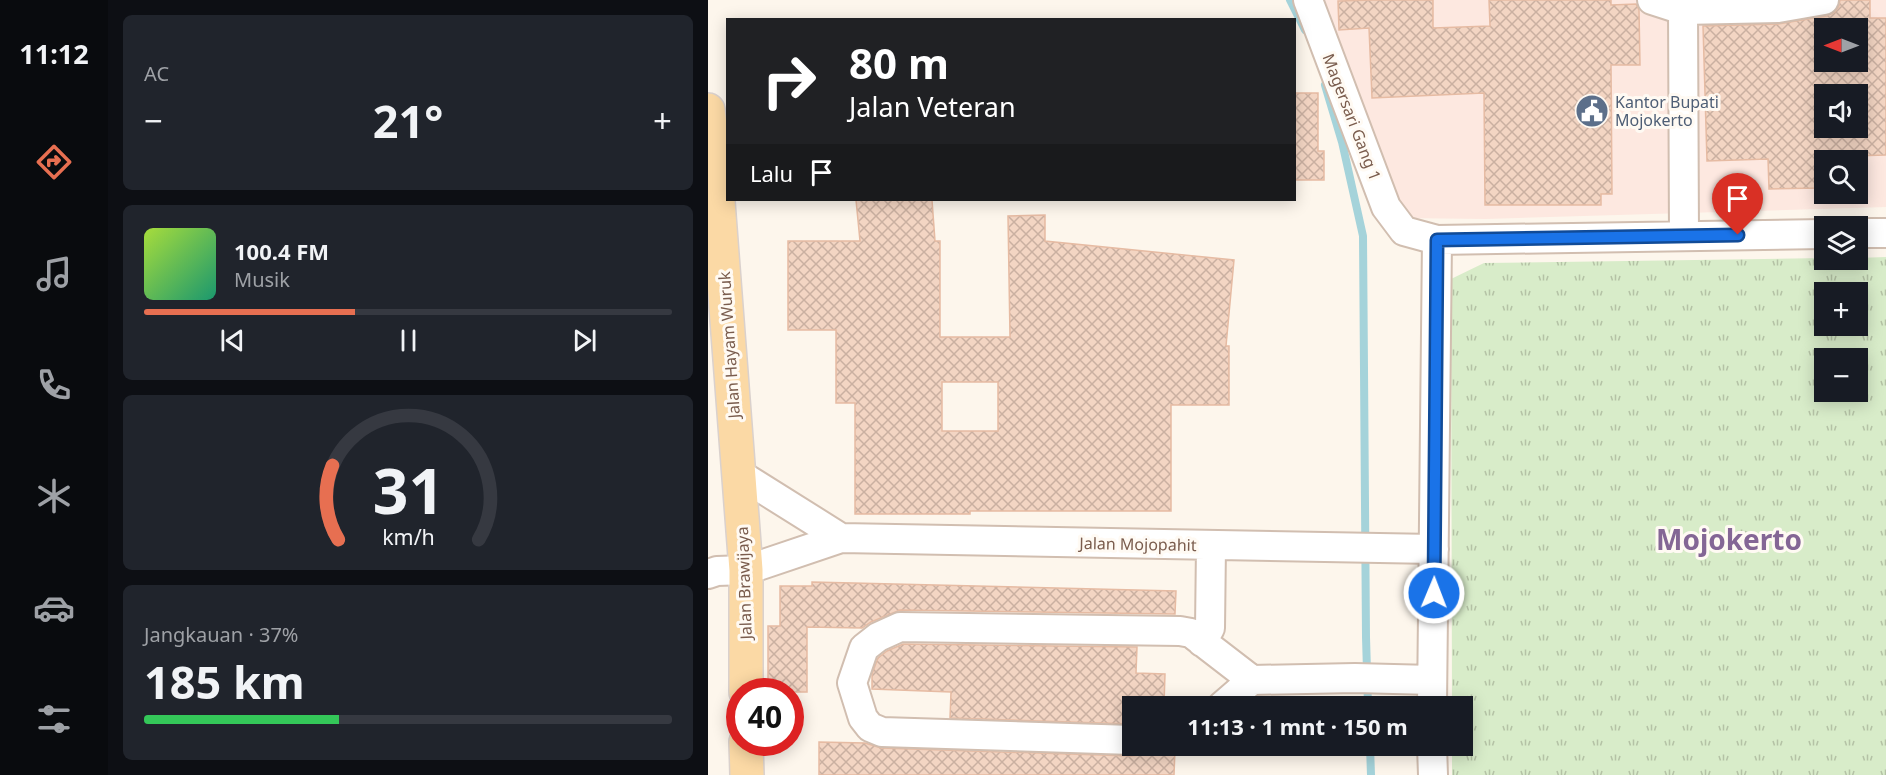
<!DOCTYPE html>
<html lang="id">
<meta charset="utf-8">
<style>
:root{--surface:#171b24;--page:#20242c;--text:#f1f3f6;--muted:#9ea1a6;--line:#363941;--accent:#e76f51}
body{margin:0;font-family:"Noto Sans",sans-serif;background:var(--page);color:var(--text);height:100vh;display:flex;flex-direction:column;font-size:22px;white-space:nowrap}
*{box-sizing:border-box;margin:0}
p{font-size:20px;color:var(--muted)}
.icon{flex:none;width:33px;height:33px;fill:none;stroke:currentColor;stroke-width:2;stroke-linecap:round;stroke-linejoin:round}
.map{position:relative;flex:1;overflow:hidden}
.panel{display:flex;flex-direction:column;gap:15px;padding:15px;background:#0d0f14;width:600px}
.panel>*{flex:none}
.top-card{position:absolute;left:18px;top:18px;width:570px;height:183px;border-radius:0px;box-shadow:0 3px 15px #0003;background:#202124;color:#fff;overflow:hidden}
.needle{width:39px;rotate:270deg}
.buttons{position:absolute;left:1106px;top:18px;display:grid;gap:12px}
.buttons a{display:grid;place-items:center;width:54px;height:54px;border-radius:0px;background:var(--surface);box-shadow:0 3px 15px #0003;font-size:30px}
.speed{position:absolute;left:18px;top:678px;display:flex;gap:12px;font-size:30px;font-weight:700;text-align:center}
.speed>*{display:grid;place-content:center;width:78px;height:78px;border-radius:50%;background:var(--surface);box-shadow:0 3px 15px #0003;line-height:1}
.speed .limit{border:9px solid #d22;background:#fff;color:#111}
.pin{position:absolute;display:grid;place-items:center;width:51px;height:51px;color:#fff;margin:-62px -26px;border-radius:50% 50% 50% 0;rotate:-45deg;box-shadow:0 0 6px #0007}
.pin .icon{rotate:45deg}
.me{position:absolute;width:66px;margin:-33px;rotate:1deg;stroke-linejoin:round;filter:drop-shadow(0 0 4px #0008)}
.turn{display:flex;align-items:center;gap:21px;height:126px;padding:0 24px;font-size:27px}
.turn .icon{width:78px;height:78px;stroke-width:2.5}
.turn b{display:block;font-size:42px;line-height:51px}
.then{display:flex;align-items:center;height:57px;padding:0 24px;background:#0003;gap:12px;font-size:22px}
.big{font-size:45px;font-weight:700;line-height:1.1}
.panel .tile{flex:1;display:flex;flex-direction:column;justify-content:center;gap:9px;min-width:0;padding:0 21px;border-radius:9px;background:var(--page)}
.panel .dial{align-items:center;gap:0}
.dial svg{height:156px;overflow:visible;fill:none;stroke:var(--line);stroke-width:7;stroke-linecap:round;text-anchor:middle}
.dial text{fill:var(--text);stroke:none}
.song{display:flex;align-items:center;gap:18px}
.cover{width:72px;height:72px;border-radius:9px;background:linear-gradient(135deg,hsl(80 70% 55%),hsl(160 70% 35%))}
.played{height:6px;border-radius:3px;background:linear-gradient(90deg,var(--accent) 40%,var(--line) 40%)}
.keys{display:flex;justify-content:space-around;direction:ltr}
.heat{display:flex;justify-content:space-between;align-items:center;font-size:33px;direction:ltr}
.charge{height:9px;border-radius:4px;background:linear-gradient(90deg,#34c759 37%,var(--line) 0)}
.trip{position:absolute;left:414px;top:696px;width:351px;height:60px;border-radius:0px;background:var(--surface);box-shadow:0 3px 15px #0003;font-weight:700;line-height:60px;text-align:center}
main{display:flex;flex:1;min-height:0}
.dock{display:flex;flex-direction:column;width:108px;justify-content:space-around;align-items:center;background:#090b0e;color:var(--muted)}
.dock .icon{width:42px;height:42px}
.dock .current{color:var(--accent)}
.dock b{font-size:27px;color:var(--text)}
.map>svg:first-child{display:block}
</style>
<main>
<nav class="dock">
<b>11:12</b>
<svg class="icon current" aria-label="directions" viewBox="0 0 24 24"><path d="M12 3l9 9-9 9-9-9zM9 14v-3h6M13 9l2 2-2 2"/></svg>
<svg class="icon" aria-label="music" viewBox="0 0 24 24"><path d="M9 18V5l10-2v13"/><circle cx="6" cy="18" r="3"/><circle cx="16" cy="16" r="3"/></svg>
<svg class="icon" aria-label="phone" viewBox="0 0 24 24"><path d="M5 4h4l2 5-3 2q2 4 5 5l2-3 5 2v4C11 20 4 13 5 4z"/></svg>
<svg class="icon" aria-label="climate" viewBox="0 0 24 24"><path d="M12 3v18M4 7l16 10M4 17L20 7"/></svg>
<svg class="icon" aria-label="car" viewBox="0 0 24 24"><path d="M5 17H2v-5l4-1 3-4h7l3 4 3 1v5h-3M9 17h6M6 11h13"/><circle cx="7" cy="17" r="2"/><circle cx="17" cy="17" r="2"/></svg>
<svg class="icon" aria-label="filters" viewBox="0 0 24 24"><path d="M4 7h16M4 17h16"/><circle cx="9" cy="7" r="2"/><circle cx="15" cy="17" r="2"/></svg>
</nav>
<section class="panel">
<div class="tile"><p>AC</p>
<div class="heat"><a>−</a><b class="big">21°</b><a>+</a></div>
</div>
<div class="tile">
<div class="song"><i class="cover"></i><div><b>100.4 FM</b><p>Musik</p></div></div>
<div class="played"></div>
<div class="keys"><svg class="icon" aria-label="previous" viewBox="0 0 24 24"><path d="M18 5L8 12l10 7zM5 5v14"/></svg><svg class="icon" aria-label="pause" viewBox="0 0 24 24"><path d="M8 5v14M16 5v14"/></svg><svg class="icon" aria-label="next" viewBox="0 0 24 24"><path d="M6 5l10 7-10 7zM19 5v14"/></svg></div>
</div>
<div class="tile dial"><svg viewBox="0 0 100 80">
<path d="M14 69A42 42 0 1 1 86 69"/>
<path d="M14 69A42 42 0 0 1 11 31" stroke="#e76f51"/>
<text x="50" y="56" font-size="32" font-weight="700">31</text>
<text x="50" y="72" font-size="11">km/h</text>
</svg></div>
<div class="tile"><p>Jangkauan · 37%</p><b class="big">185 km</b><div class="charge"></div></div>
</section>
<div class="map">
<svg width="1178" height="775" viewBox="0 0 1178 775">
<defs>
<pattern id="park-tufts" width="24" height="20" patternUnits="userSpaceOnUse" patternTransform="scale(1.5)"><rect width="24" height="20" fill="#d8ecc9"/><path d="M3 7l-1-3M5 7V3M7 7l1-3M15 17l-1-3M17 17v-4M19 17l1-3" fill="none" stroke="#b4c2a5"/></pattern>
<pattern id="building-cross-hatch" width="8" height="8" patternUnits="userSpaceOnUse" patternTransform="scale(1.5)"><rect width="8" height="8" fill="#f3d5c3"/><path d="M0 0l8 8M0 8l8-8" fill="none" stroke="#cab0a1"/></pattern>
</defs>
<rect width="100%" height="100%" fill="#fdf6ec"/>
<path fill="#fde8e0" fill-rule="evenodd" d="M611,0H1178V207L778,219L692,218ZM1116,28H1149V62H1116ZM1116,94H1149V128H1116ZM1116,160H1149V194H1116Z"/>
<path fill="url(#park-tufts)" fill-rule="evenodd" d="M1178,257V775H744V746H754V706H744L743,279L776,263L1116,258L1149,260V258ZM1116,292H1149V326H1116ZM1116,358H1149V392H1116Z"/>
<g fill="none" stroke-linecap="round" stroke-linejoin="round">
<path stroke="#a5d3da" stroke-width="8" d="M582,0L597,30
M617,85L634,142L655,236L658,637L660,706
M662,746L663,775"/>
</g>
<path fill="url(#building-cross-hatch)" stroke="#e6bba3" stroke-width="1.5" fill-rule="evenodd" d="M664,0H725V28L782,26L781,0H903V5L928,4L931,10L932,65H903L904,194H893V205H777L776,93L664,98L661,28L631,30L630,1Z
M1132,0H1162V18H1178V155L1111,157L1112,188L1061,189L1060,159L999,161L995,26L1070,24L1119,16L1127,12L1131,6ZM1116,28H1149V62H1116ZM1116,94H1149V128H1116Z
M586,93H610V151H616V180H586Z
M148,200H224L227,241H232V337H302L300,216L337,215V241L526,260L518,346H521V405H463V511H262V514H147V403H128V330H80V241H152ZM234,382H290V431H234Z
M104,582L468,591L467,614L192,610L163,622L154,628L99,627V692H60V626H72V586H104Z
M195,644L429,647L428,673L457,674L456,704L426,703L424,724L242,718L243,692L164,689V674L170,658L179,651Z
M111,742L157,743L173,748L423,756L431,755L438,749H467L466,775H111Z"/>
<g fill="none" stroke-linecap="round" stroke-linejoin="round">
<defs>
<path id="minor" d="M600,0L678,207L696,231L729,240
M944,0L975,10
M1149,233H1178
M976,236L975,10L1070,8L1116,0
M31,474L133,538
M0,574L9,571L38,570L133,538L726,549
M494,642L502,628L503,546
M514,706L544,680
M724,706L729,240L1116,234
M424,740L174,732L162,727L155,718L144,683L156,648L170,637L192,627L472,631L483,633L544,680L647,678L724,680
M724,746L725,775"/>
<path id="major" d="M0,110L7,162L38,570V692
M38,742L39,775"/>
</defs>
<use href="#minor" stroke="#d1beb0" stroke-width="32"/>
<use href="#major" stroke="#dad1cd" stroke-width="36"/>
<use href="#minor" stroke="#fff" stroke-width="28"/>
<use href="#major" stroke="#fbd9a5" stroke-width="33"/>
</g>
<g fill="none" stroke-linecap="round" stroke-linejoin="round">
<defs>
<path id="route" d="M726,593L729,240L1030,235"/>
</defs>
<use href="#route" stroke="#114b97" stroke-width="15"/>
<use href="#route" stroke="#1a73e8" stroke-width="10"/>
</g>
<defs>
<symbol id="civic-disc" viewBox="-11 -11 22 22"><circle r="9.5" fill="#5c6f8a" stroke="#fffaf3"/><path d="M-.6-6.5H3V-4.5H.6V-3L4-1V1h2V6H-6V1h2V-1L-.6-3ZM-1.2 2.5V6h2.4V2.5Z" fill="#fff"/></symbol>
</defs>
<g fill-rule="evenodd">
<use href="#civic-disc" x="865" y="92" width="38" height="38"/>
</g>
<g text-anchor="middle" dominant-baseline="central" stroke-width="6" stroke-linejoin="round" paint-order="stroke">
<g font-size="16" fill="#4e5e75" stroke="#fffaf3" text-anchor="start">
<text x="907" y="102">Kantor Bupati<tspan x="907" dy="18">Mojokerto</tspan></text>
</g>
<g font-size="16" fill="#7a5c4d" stroke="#fffaf3">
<text transform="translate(644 117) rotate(69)">Magersari Gang 1</text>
<text transform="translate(21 345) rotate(-94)">Jalan Hayam Wuruk</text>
<text transform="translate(430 544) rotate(1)">Jalan Mojopahit</text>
<text transform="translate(36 583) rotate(-92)">Jalan Brawijaya</text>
</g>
<g font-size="28" font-weight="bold" fill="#846695" stroke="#fffaf3">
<text x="1021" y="539">Mojokerto</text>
</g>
</g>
</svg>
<div class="buttons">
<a><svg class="needle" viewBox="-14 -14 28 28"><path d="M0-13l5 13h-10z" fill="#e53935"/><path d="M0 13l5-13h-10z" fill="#9ea1a6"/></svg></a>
<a><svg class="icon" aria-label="sound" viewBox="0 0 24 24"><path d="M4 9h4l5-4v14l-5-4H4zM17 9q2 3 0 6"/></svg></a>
<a><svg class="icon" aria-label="search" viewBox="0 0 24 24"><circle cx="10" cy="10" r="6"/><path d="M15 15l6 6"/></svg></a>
<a><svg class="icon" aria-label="layers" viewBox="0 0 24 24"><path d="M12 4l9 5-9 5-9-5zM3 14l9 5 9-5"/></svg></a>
<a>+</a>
<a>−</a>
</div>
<div class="speed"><div class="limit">40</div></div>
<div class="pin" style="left:1030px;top:235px;background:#d93025"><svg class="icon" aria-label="arrive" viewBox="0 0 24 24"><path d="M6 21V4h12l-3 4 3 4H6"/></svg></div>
<svg class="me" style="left:726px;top:593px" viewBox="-20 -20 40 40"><circle r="17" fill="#1a73e8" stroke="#fff" stroke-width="3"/><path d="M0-11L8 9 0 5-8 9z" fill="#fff"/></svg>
<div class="trip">11:13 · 1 mnt · 150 m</div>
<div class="top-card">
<div class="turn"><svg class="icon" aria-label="right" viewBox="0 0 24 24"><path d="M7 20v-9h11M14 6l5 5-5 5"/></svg><div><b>80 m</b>Jalan Veteran</div></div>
<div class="then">Lalu<svg class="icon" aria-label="arrive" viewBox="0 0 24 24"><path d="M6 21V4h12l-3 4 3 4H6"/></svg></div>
</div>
</div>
</main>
